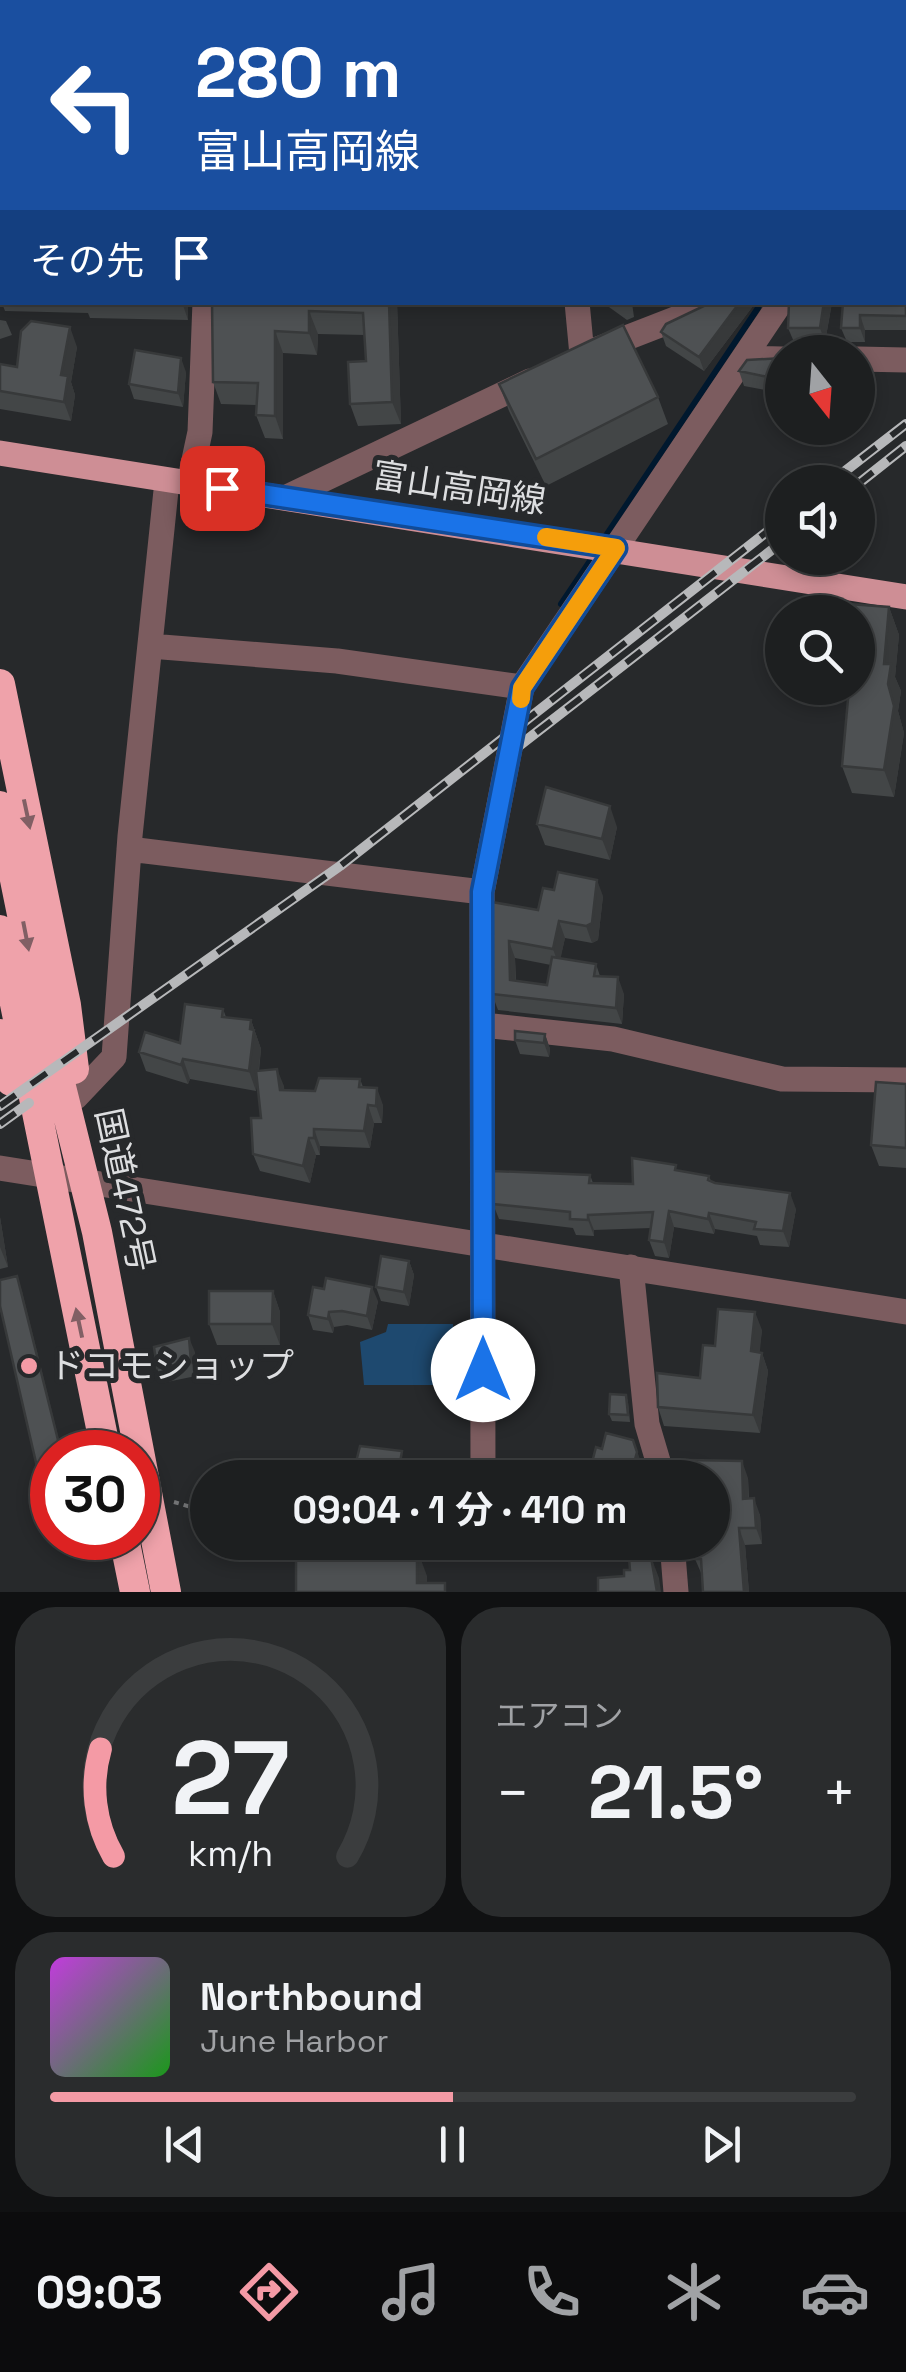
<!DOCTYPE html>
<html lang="ja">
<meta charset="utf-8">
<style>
:root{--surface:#1d1f20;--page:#2a2c2d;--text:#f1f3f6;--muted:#a0a2a5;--line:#3b3d3e;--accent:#f49aa5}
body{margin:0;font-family:"Space Grotesk","Noto Sans JP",sans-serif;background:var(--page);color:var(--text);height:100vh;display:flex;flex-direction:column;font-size:38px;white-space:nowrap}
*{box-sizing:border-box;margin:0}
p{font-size:32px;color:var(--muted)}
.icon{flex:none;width:55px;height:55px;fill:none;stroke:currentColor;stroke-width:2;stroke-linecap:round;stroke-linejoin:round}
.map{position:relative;height:1592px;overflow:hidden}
.panel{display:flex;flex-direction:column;gap:15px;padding:15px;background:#101112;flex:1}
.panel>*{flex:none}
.banner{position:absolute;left:0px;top:0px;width:908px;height:305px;box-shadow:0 5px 15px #0003,0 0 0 2px var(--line);background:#1a4fa0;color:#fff;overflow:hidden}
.needle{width:65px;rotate:163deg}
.fabs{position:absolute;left:765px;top:335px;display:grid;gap:20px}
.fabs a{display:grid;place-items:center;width:110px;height:110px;border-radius:50%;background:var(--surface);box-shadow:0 5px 15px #0003,0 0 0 2px var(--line);font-size:50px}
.speed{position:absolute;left:30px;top:1430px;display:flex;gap:20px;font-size:50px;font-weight:700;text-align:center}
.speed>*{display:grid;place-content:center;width:130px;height:130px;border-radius:50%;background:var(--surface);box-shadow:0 5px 15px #0003,0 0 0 2px var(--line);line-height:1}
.speed .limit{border:15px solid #d22;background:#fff;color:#111}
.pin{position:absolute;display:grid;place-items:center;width:85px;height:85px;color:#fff;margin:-42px;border-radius:20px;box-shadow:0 5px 15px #0006}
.me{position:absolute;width:110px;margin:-55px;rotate:0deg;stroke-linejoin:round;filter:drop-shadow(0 0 8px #0008)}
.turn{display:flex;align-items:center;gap:35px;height:210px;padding:0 30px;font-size:45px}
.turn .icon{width:130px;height:130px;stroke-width:2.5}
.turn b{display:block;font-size:70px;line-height:85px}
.then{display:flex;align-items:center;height:95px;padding:0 30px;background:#0003;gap:20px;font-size:38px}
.big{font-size:75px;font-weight:700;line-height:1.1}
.panel .card{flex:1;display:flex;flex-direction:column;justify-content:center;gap:15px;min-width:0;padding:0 35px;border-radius:40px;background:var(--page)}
.panel .dial{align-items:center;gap:0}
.dial svg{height:260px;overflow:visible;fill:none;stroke:var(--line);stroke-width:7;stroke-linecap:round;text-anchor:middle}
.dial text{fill:var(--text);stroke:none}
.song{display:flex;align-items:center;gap:30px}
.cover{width:120px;height:120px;border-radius:15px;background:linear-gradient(135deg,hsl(290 70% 55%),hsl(120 70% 35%))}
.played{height:10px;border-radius:5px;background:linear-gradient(90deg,var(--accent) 50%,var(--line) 50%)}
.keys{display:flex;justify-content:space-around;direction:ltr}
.heat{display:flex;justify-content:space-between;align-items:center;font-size:55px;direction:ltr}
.panel .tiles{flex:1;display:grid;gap:15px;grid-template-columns:1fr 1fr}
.card:last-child{grid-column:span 2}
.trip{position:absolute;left:190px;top:1460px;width:540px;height:100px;border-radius:50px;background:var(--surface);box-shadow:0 5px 15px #0003,0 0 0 2px var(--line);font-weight:700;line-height:100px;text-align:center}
.menu{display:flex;height:160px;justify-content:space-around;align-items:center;background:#0c0c0d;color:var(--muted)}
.menu .icon{width:70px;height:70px}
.menu .active{color:var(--accent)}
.menu b{font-size:45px;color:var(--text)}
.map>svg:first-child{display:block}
</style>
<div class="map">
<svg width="906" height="1592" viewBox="0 0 906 1592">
<rect width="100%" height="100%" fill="#27292b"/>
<path fill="#1e496f" d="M388,1324H453L455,1385H364L360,1342L386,1332Z"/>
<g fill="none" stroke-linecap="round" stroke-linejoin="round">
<path stroke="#00182e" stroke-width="6" d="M905,170L906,169
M603,540L758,308
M561,604L594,555"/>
<path stroke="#727375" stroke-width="4" stroke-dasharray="5 5" stroke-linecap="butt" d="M174,1502L208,1512
M284,1542L456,1546"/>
<path stroke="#7c5c5f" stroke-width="25" d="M20,2L23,0
M387,2L388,0
M793,2V0
M0,19L2,17
M905,119H906
M905,188H906
M905,237H906
M0,263L2,262
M577,302L582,355
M598,349L719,302
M744,358L782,359
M858,359L906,360
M189,483L200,432L205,302
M289,496L530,381
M150,646L337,661L522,687
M129,849L482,892
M483,1025L613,1039L782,1079L906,1080
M76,1097L114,1057L130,836L167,481
M0,1168L906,1312
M631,1267L647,1424L663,1478
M483,1478L482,892L522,687L781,302
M672,1542L676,1592
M481,1546V1542"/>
<path stroke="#ce8e95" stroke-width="25" d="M177,2L179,0
M0,163L2,161
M0,453L906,597"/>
<path stroke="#efa2aa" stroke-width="30" d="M0,684L66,1005L74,1069
M0,806L39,998L97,1232L166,1592
M0,930L106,1452
M0,1034L11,1081
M124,1538L135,1592"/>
<defs>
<path id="rail" d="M831,482L906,424
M858,484L906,446
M506,756L782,542
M0,1106L340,866L782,520
M0,1124L29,1103"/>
</defs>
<use href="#rail" stroke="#b7b8ba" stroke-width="10"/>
<use href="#rail" stroke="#27292b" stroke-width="6" stroke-dasharray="19" stroke-linecap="butt"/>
</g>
<path fill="#434647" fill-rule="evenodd" d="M906,252V330H865V342H847L841,328L843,304L832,303L825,342H794L788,328L789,302H905Z
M2,277V302H188V320L90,318L88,313L5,311L0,298V278Z
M212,302H397L401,424L358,426L350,404L366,361L365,335L318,334L317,355L283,353V439L265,438L256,415L257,405L221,404L213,382Z
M602,302H635L632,303L634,317L627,320Z
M712,302H756L704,371L666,346L661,332Z
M0,320L6,321L12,335L0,339Z
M77,347L71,382L75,395L71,421L0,409V364L17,367Z
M782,358V393L744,386L739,371Z
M858,360L864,361L869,376L868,405H858Z
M186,372L183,407L134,399L129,384Z
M499,384L658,397L668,424L546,486L509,411Z
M889,607L899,635L895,677L901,691L898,711L904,733L894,797L852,793L842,766Z
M537,824L617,827L610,860L545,845Z
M603,896L598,940L592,943L565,938L560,959L596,964L600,976L624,994L622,1024L498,1010L492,994V902L538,910ZM515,958L551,965L547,985L516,980Z
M223,1009L226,1017L251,1020L261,1049L259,1071L284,1086V1090L315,1091L360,1079L363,1087L383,1105L382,1123H374L370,1148L320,1146V1155H316L310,1183L260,1171L253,1154L261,1118L257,1083L256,1091L190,1079L188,1084L146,1071L139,1052L180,1043Z
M545,1034L550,1049L549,1057L520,1054L515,1040Z
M906,1084V1168L879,1166L871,1145Z
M678,1170L709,1176L711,1181L796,1209L789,1247L760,1245L757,1236L715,1229L714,1234L674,1227L669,1258L655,1256L649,1240L651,1228L594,1230V1236L576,1235L573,1228L499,1219L493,1204L590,1175L593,1183L633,1184Z
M0,1217L8,1267L0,1269Z
M409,1261L414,1275L409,1306L381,1301L376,1287Z
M22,1291L52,1452V1479L42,1482L37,1467Z
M273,1291L280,1312V1345H217L209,1324Z
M378,1301L372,1330L347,1325L334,1327L333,1333L313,1330L308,1315Z
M762,1330L759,1352L762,1353L768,1371L760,1433L664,1426L658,1407L700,1378L715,1346Z
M195,1352L196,1376L162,1383L157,1368Z
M626,1395L628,1402L630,1422L612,1421L609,1414Z
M748,1478L749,1498L760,1515L762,1544L745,1545L749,1592H703L702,1575L695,1559L712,1542Z"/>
<path fill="#37393a" d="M2,224V243L0,246V227Z
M183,302H188V320L183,305Z
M389,302H397L401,424L392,402Z
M740,302H756L704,371L699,357Z
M824,302H832L825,342L820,328Z
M309,311L318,334L317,355L309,333Z
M860,315L865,330V342L860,328Z
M70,327L77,347L71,382L75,395L71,421L64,402L61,375Z
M275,331L283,353V439L275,416Z
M181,358L186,372L183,407L178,393Z
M864,361L869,376L868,405L862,391Z
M889,607L899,635L895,677L901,691L898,711L904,733L894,797L884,770L888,684L884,664Z
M610,806L617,827L610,860L602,839Z
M597,880L603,896L598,940L592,943L586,926Z
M559,921L565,938L559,966L553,949Z
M509,941L515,958L516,996L510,980Z
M618,977L624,994L622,1024L616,1008Z
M251,1020L261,1049L256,1091L249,1071Z
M545,1034L550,1049L549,1057L544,1043Z
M183,1059L190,1079L188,1084L181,1065Z
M277,1069L284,1086L286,1107L280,1090Z
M377,1088L383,1105L382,1123L376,1106Z
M368,1105L374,1123L370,1148L364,1131Z
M314,1129L320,1146V1155L314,1138Z
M309,1138L316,1155L310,1183L303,1166Z
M790,1193L796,1209L789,1247L783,1231Z
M669,1211L674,1227L669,1258L664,1242Z
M709,1213L715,1229L714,1234L708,1219Z
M588,1215L594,1230V1236L588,1220Z
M0,1217L8,1267L0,1247Z
M409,1261L414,1275L409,1306L404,1292Z
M17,1276L22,1291L62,1452H61Z
M372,1287L378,1301L372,1330L367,1316Z
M273,1291L280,1312V1345L272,1324Z
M329,1312L334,1327L333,1333L328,1319Z
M755,1312L762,1330L758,1370L751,1351Z
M189,1338L195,1352L196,1376L191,1362Z
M762,1353L768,1371L760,1433L753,1415Z
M633,1440L645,1473L643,1478H630Z
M742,1461L748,1478L749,1515L743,1499Z
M754,1498L760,1515L762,1544L756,1528Z
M739,1528L745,1545L749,1592H744Z
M417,1549L427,1576V1592L417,1583Z
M651,1557L659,1578L661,1592H657Z"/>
<path fill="#4e5153" stroke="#37393a" stroke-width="2.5" d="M47,0H104L102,2H36Z
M325,0H368V2H324Z
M517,0H534L533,2H517Z
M814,0H840V2H813Z
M406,1H438V2H406Z
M905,6H906L905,74Z
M905,252L906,316L860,315V328H841L843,302H905Z
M2,277V296H0V278Z
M85,302H183V305Z
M212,302H389L392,402L350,404L348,362L366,361L363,313L309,311V333L275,331V416L256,415L258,383L213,382Z
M712,302H740L699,357L661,332L666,324Z
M789,302H824L820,328H788Z
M31,321L70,327L61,375L68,376L64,402L0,391V364L17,367L21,331Z
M623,325L658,397L536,459L499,384Z
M135,350L181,358L178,393L129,384Z
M782,358V380L739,371L747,360Z
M858,360L864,361L862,391H858Z
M849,604L889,607L884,664H891L888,684L894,706L884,770L842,766L849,688H858V612H848Z
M546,787L610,806L602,839L537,824Z
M558,872L597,880L592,923L586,926L559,921L553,949L509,941L510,980L547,985L552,957L596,964L594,976L618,977L616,1008L492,994V902L538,910L543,888L554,890Z
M185,1004L223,1009L222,1017L251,1020L250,1029L254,1030L249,1071L183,1059L181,1065L139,1052L145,1032L180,1043Z
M515,1031L545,1034L544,1043L515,1040Z
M277,1069L280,1090L315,1091L319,1078L360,1079L359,1087L377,1088L376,1106L368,1105L364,1131L314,1129V1138H309L303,1166L253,1154L251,1118H261L256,1071Z
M876,1082L906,1084V1148L871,1145Z
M632,1158L676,1165L675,1170L709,1176L708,1180L715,1183L790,1193L783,1231L754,1229L756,1222L709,1213L708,1219L669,1211L664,1242L649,1240L653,1212L588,1215V1220L570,1219V1212L493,1204V1171L590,1175L589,1183L633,1184Z
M381,1256L409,1261L404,1292L376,1287Z
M17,1276L61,1452H52V1464L37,1467L0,1306V1280Z
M326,1278L372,1287L367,1316L342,1311L329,1312L328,1319L308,1315L313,1287L324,1289Z
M209,1291H273L272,1324H209Z
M718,1309L755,1312L751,1351L762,1353L753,1415L658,1407L657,1373L700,1378L703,1345L715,1346Z
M189,1338L191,1362L157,1368L154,1347Z
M610,1394L626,1395L628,1415L609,1414Z
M606,1433L633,1440L637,1452L630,1478H588L596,1447L602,1449Z
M360,1446L402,1451L400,1463L450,1470L449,1478H345L347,1464L355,1466Z
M688,1460L742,1461L743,1499L754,1498L756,1528H739L744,1592H703L701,1559H695V1542H712V1478H689Z
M417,1549V1583H445V1592H296V1550Z
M651,1557L657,1592H598V1578L624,1576V1570H630L629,1558Z"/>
<defs><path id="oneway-solid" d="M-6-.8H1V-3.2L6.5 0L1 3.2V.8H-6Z" transform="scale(2.5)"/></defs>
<g fill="#815f64">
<use href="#oneway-solid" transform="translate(27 814) rotate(78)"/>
<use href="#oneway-solid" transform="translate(26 936) rotate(79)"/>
<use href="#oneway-solid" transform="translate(79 1323) rotate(-102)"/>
</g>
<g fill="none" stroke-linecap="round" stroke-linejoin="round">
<defs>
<path id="route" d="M222,488L616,548L522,688L482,892L483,1370"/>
</defs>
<use href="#route" stroke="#114b97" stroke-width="25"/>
<use href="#route" stroke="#1a73e8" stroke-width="18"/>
<path stroke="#f59e0b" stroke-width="18" d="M521,699L522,688L616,548L546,537"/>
</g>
<circle fill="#f49aa5" stroke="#27292b" stroke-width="4" cx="29" cy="1366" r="10"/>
<g text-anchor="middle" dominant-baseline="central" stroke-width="10" stroke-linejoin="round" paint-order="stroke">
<g font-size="35" fill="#dddee0" stroke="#27292b">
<text transform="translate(459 488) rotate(9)">富山高岡線</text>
<text transform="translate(125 1190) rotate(78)">国道472号</text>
</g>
<g font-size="35" fill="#dddee0" stroke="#27292b" text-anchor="start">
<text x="49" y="1366">ドコモショップ</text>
</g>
</g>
</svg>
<div class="fabs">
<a><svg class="needle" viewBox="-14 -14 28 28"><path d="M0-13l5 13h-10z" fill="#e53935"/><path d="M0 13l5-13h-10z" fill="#a0a2a5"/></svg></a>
<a><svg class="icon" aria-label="sound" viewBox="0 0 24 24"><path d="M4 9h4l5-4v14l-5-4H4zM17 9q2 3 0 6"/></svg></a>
<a><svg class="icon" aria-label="search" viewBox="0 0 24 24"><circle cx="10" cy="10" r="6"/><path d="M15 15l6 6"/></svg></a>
</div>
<div class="speed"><div class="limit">30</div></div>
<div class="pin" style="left:222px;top:488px;background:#d93025"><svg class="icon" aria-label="arrive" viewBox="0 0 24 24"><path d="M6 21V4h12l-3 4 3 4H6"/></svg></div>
<svg class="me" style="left:483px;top:1370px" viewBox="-20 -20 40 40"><circle r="19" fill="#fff"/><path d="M0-13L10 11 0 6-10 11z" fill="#1a73e8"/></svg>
<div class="trip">09:04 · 1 分 · 410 m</div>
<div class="banner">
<div class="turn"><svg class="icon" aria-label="left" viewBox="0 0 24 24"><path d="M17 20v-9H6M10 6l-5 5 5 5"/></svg><div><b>280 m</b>富山高岡線</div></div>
<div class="then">その先<svg class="icon" aria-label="arrive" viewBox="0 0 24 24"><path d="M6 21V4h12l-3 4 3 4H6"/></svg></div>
</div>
</div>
<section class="panel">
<div class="tiles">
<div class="card dial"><svg viewBox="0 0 100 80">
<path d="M14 69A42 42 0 1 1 86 69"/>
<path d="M14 69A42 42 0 0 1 10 36" stroke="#f49aa5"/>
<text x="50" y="56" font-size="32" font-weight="700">27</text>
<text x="50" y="72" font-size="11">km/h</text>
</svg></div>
<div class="card"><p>エアコン</p>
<div class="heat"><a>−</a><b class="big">21.5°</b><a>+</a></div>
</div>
<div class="card">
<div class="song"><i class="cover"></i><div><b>Northbound</b><p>June Harbor</p></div></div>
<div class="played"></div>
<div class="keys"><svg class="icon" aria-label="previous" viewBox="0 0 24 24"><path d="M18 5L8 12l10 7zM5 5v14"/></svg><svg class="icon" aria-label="pause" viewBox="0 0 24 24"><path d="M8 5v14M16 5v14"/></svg><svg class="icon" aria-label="next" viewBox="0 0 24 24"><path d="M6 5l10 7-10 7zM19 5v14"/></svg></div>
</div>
</div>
</section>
<nav class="menu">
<b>09:03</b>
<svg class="icon active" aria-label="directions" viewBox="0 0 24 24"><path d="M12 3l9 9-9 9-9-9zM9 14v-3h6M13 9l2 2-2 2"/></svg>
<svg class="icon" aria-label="music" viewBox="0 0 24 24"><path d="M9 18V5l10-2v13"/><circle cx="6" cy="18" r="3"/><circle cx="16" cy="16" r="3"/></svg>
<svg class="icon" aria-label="phone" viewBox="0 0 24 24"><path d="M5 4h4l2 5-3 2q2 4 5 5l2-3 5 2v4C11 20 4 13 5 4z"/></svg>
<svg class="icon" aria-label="climate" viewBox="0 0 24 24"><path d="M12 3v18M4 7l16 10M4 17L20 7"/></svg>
<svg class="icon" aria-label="car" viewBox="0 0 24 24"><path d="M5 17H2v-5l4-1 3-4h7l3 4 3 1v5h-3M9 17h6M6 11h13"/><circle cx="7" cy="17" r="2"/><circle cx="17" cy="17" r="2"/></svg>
</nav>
